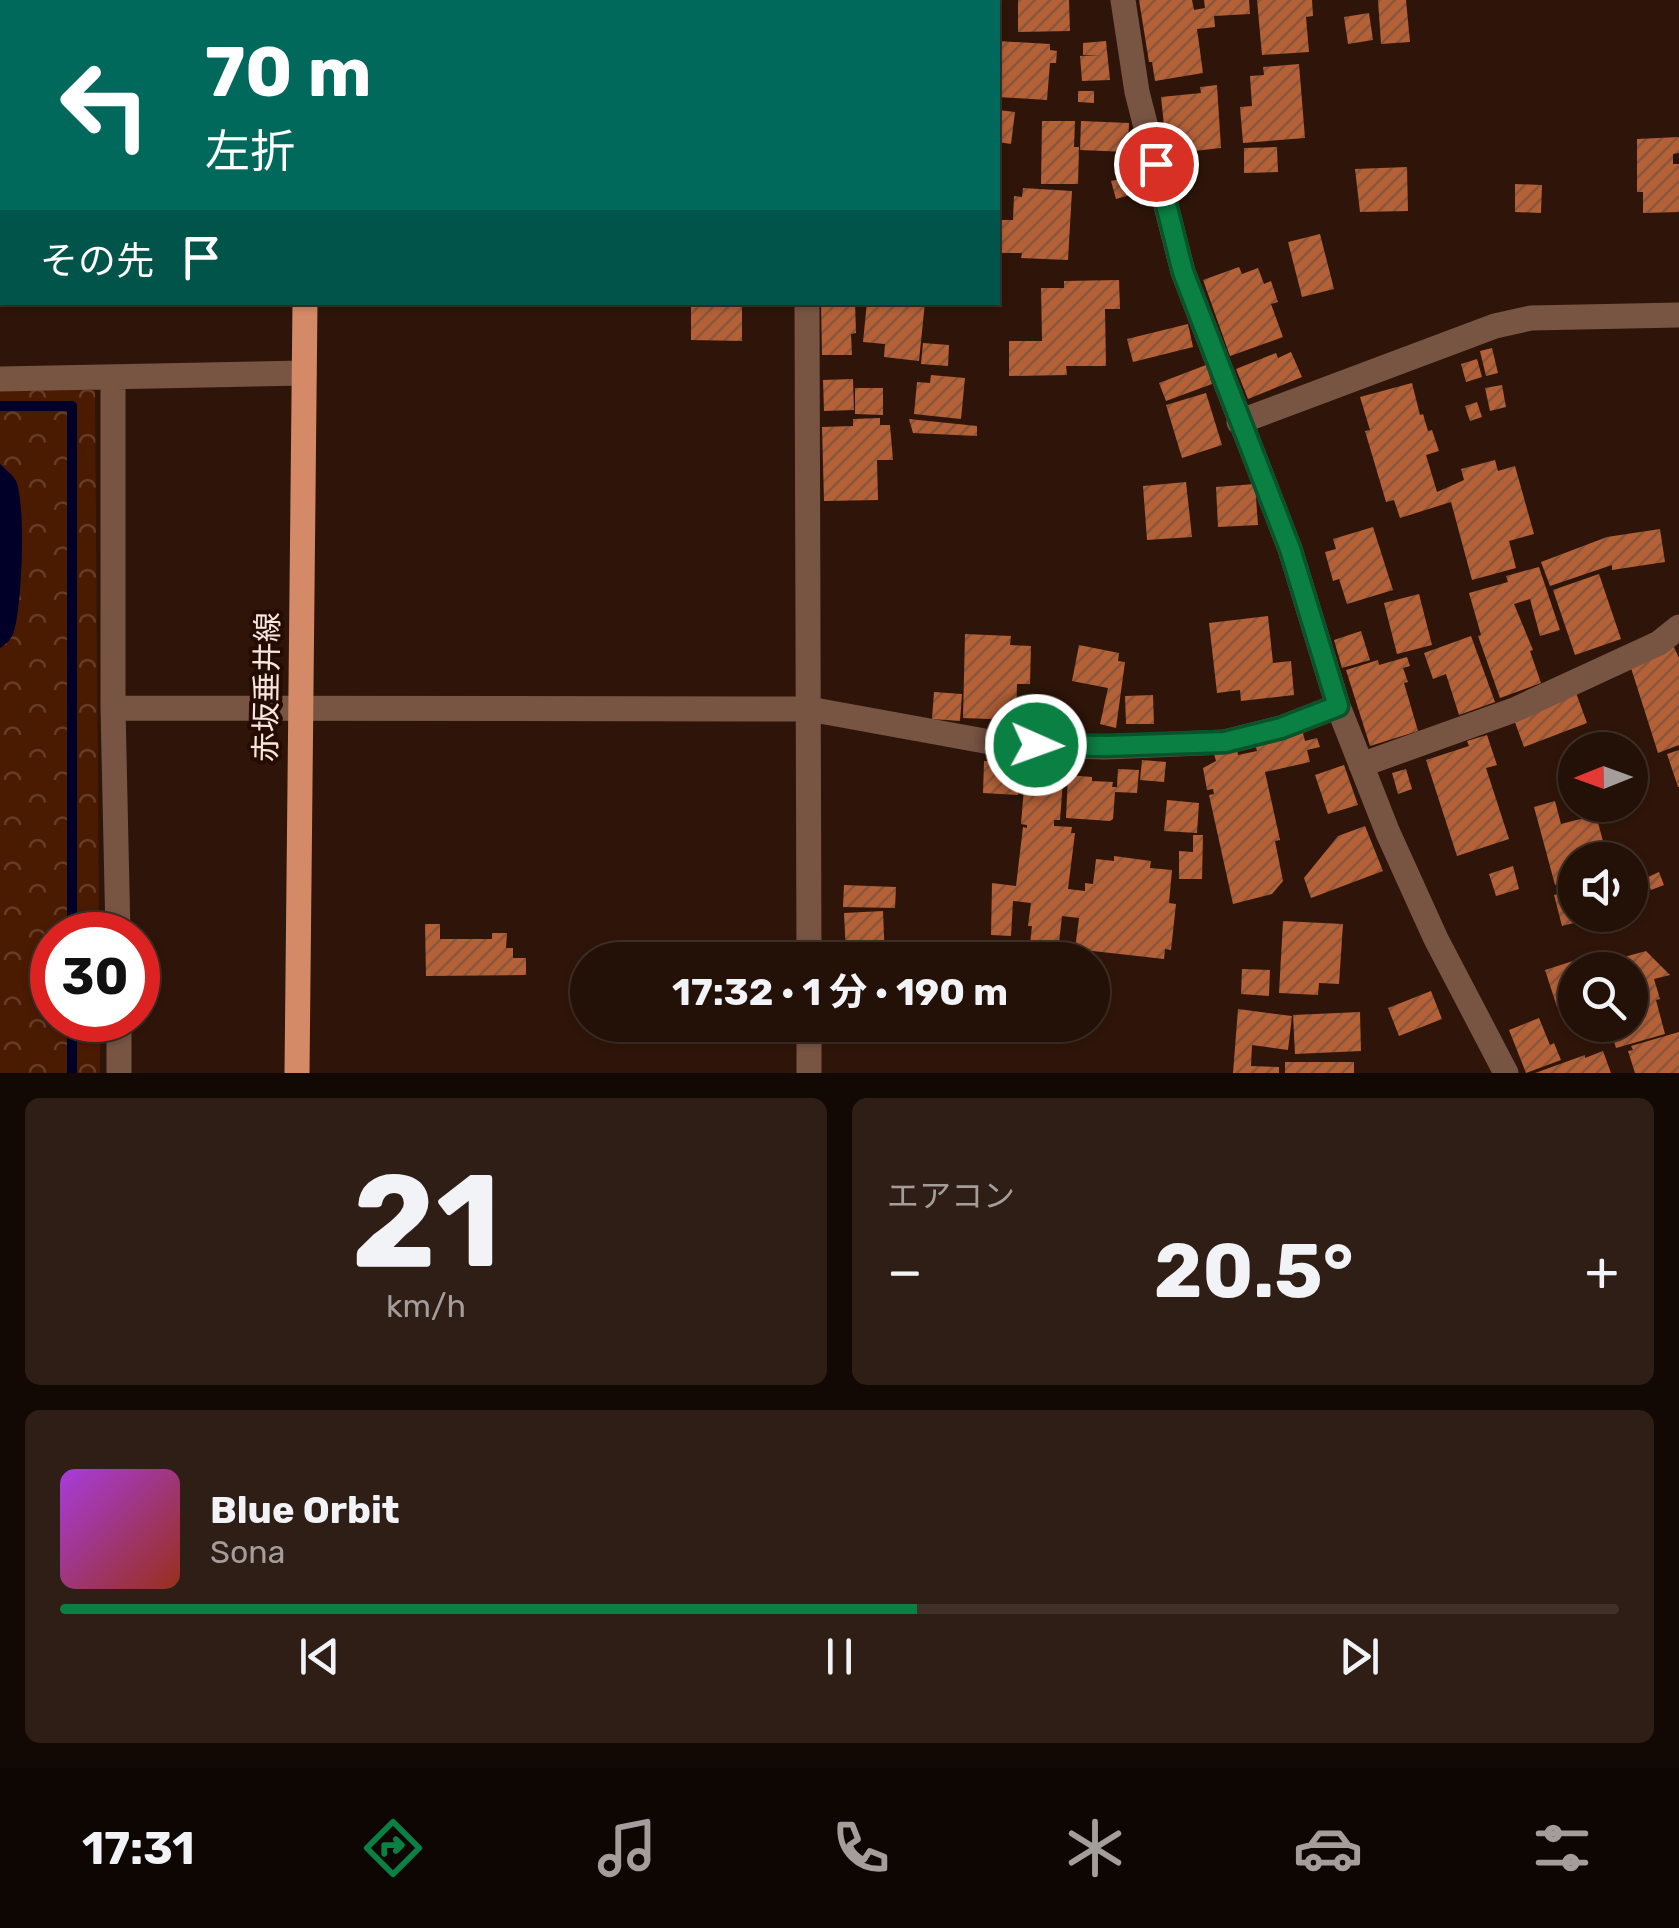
<!DOCTYPE html>
<html lang="ja">
<meta charset="utf-8">
<style>
:root{--surface:#231007;--page:#2f1e15;--text:#f1f3f6;--muted:#a39d9b;--line:#403028;--accent:#0b8043}
body{margin:0;font-family:Rubik,"Noto Sans JP",sans-serif;background:var(--page);color:var(--text);height:100vh;display:flex;flex-direction:column;font-size:38px;white-space:nowrap}
*{box-sizing:border-box;margin:0}
p{font-size:32px;color:var(--muted)}
.icon{flex:none;width:55px;height:55px;fill:none;stroke:currentColor;stroke-width:2;stroke-linecap:round;stroke-linejoin:round}
.map{position:relative;height:1073px;overflow:hidden}
.details{display:flex;flex-direction:column;gap:25px;padding:25px;background:#130904;flex:1}
.details>*{flex:none}
.banner{position:absolute;left:0px;top:0px;width:1000px;height:305px;box-shadow:0 2px 8px #0004,0 0 0 2px var(--line);background:#00695c;color:#fff;overflow:hidden}
.needle{width:65px;rotate:269deg}
.buttons{position:absolute;left:1558px;top:732px;display:grid;gap:20px}
.buttons a{display:grid;place-items:center;width:90px;height:90px;border-radius:50%;background:var(--surface);box-shadow:0 2px 8px #0004,0 0 0 2px var(--line);font-size:50px}
.speed{position:absolute;left:30px;top:912px;display:flex;gap:20px;font-size:50px;font-weight:700;text-align:center}
.speed>*{display:grid;place-content:center;width:130px;height:130px;border-radius:50%;background:var(--surface);box-shadow:0 2px 8px #0004,0 0 0 2px var(--line);line-height:1}
.speed .limit{border:15px solid #d22;background:#fff;color:#111}
.pin{position:absolute;display:grid;place-items:center;width:85px;height:85px;color:#fff;margin:-42px;border:5px solid #fff;border-radius:50%;box-shadow:0 2px 10px #0007}
.me{position:absolute;width:110px;margin:-55px;rotate:92deg;stroke-linejoin:round;filter:drop-shadow(0 0 8px #0008)}
.turn{display:flex;align-items:center;gap:35px;height:210px;padding:0 40px;font-size:45px}
.turn .icon{width:130px;height:130px;stroke-width:2.5}
.turn b{display:block;font-size:70px;line-height:85px}
.then{display:flex;align-items:center;height:95px;padding:0 40px;background:#0003;gap:20px;font-size:38px}
.big{font-size:75px;font-weight:700;line-height:1.1}
.details .card{flex:1;display:flex;flex-direction:column;justify-content:center;gap:15px;min-width:0;padding:0 35px;border-radius:15px;background:var(--page)}
.details .dial{align-items:center;gap:0}
.dial b{font-size:130px;line-height:1}
.song{display:flex;align-items:center;gap:30px}
.cover{width:120px;height:120px;border-radius:15px;background:linear-gradient(135deg,hsl(280 70% 55%),hsl(10 70% 35%))}
.played{height:10px;border-radius:5px;background:linear-gradient(90deg,var(--accent) 55%,var(--line) 55%)}
.keys{display:flex;justify-content:space-around;direction:ltr}
.heat{display:flex;justify-content:space-between;align-items:center;font-size:55px;direction:ltr}
.details .tiles{flex:1;display:grid;gap:25px;grid-template-columns:1fr 1fr}
.card:last-child{grid-column:span 2}
.trip{position:absolute;left:570px;top:942px;width:540px;height:100px;border-radius:50px;background:var(--surface);box-shadow:0 2px 8px #0004,0 0 0 2px var(--line);font-weight:700;line-height:100px;text-align:center}
.tab-bar{display:flex;height:160px;justify-content:space-around;align-items:center;background:#0e0603;color:var(--muted)}
.tab-bar .icon{width:70px;height:70px}
.tab-bar .current{color:var(--accent)}
.tab-bar b{font-size:45px;color:var(--text)}
.map>svg:first-child{display:block}
</style>
<div class="map">
<svg width="1679" height="1073" viewBox="0 0 1679 1073">
<defs>
<pattern id="forest-crowns" width="20" height="18" patternUnits="userSpaceOnUse" patternTransform="scale(2.5)"><rect width="20" height="18" fill="#4b1b01"/><path d="M2 6a3 3 0 1 1 6 0M12 15a3 3 0 1 1 6 0" fill="none" stroke="#663c26"/></pattern>
<pattern id="building-hatch" width="6" height="6" patternUnits="userSpaceOnUse" patternTransform="scale(2.5)"><rect width="6" height="6" fill="#b56137"/><path d="M-1 1l2-2M0 6l6-6M5 7l2-2" fill="none" stroke="#8a563b"/></pattern>
</defs>
<rect width="100%" height="100%" fill="#2f1509"/>
<path fill="url(#forest-crowns)" d="M95,390L99,935H52V1020H100V1073H0V649C6,643 12,639 14,631C22,606 26,504 16,481C13,475 5,469 0,464V391Z"/>
<path fill="#000029" d="M0,464C5,469 13,475 16,481C26,504 22,606 14,631C12,639 6,644 0,648Z"/>
<g fill="none" stroke-linecap="round" stroke-linejoin="round">
<path stroke="#000029" stroke-width="10" d="M0,406H72V935
M72,1073V1020"/>
</g>
<path fill="url(#building-hatch)" d="M1018,0H1069L1070,31L1018,32Z
M1139,0H1192L1194,10L1205,8L1204,0H1249L1250,14L1214,16L1215,27L1197,29L1203,73L1155,81L1152,62H1149Z
M1257,0H1312L1313,16L1306,17L1309,52L1262,55Z
M1378,0H1406L1410,42L1381,44Z
M1369,13L1373,40L1348,44L1344,17Z
M998,41L1050,44V50L1057,51L1056,63H1050L1047,100L998,97Z
M1106,41L1110,80L1082,81L1080,56L1101,55H1083V43Z
M1299,64L1305,138L1243,143L1240,107L1252,106L1250,76L1264,75L1263,67Z
M1217,85L1221,148L1167,154L1161,97L1201,93L1200,87Z
M1078,91H1094V103L1078,102Z
M998,110L1015,112L1011,144L998,142Z
M1042,121H1075L1074,147H1079L1078,184H1041Z
M1081,121L1129,123L1128,152L1080,150Z
M1679,137V153L1673,154V164H1679V212L1643,213V192H1637V139Z
M1277,147L1278,172L1244,173V148Z
M1407,167L1408,211L1360,212L1355,169Z
M1125,178L1130,195L1116,199L1111,181Z
M1515,184L1542,185L1541,213L1515,212Z
M1023,188L1072,191L1068,260L1021,258L1022,253H998V220H1013L1014,196L1022,197Z
M1320,234L1334,289L1302,297L1288,242Z
M1239,267L1242,274L1258,268L1264,284L1271,281L1278,302L1271,304L1283,337L1230,356L1203,280Z
M1119,280L1120,309H1105L1106,366H1066L1067,375L1009,376V341H1042L1041,288H1064V281Z
M691,302H742V341L691,340Z
M821,302H855L856,333L851,334L852,355H822Z
M867,302H925L919,361L884,357L885,344L863,342Z
M1188,324L1193,347L1133,362L1127,339Z
M923,343L949,345L948,366L921,364Z
M1492,348L1498,373L1486,376L1480,351Z
M1291,352L1302,377L1248,399L1236,369L1276,353L1278,358Z
M1477,359L1482,377L1466,382L1461,364Z
M1206,365L1212,384L1166,401L1159,383Z
M931,375L965,378L961,419L914,414L917,382L930,383Z
M853,379L854,410L824,411L823,380Z
M1412,383L1420,415L1423,414L1428,431L1432,430L1439,451L1426,455L1437,492L1464,480L1461,469L1495,460L1498,471L1515,466L1534,534L1509,541L1516,568L1472,580L1451,502L1400,518L1394,500L1386,502L1365,431L1370,430L1360,397Z
M1502,385L1506,407L1490,411L1485,388Z
M855,388H883V415L855,414Z
M1206,393L1222,445L1182,458L1166,405Z
M1477,402L1482,417L1470,421L1465,406Z
M880,418V425H890L893,460H877L878,500L824,501L822,427L853,426V419Z
M909,419L977,426V436L913,433Z
M1186,482L1192,537L1147,540L1143,486Z
M1255,484L1258,525L1218,527L1216,487Z
M1373,527L1393,590L1347,604L1339,579L1333,581L1325,552L1336,549L1333,539Z
M1660,529L1665,562L1612,570V565L1550,586L1541,562L1607,537Z
M1539,567L1560,630L1540,636L1530,599L1514,604L1533,650L1530,651L1541,683L1500,698L1478,636L1481,635L1469,593L1508,582L1506,576Z
M1599,574L1621,639L1575,655L1553,590Z
M1419,594L1432,645L1397,654L1384,603Z
M1268,616L1273,663L1291,661L1294,695L1241,701L1240,690L1217,693L1209,623Z
M1361,631L1370,660L1342,668L1334,640Z
M965,634L1011,636L1010,645L1031,646L1030,684H1017L1016,720L963,718Z
M1471,636L1495,702L1459,715L1446,674L1433,679L1424,653Z
M1079,645L1119,653L1118,661L1125,662L1116,728L1100,724L1108,688L1072,681Z
M1674,647L1679,658V745L1658,753L1631,668Z
M1407,657L1410,666L1403,668L1408,682L1404,683L1418,731L1370,746L1346,670L1378,660L1379,665Z
M934,692L962,694L960,721L932,719Z
M1576,693L1587,723L1524,747L1513,717Z
M1153,695L1154,724H1126L1125,696Z
M1303,733L1305,741L1317,738L1320,747L1307,750L1310,762L1265,772L1280,840L1275,841L1283,881L1272,894L1233,904L1209,795L1214,794L1213,789L1207,790L1203,768L1216,761L1214,754L1237,749L1238,755L1257,751L1255,743Z
M1487,735L1497,765L1486,768L1509,839L1457,856L1426,760L1469,746L1467,741Z
M1679,750V787H1678L1667,754Z
M1142,760L1166,762L1164,782L1140,780Z
M984,761L1020,763L1018,795L983,793Z
M1344,765L1358,805L1328,814L1315,775Z
M1118,769L1139,770L1137,793L1115,792L1113,819L1110,821L1066,818L1068,775L1092,777V781L1113,782L1112,787H1117Z
M1406,769L1412,789L1398,794L1392,773Z
M1025,776L1057,778V781H1063L1060,820H1054V826L1072,827L1071,833H1075L1068,889L1085,891V883L1093,884L1096,859L1114,861V856L1151,861L1150,868L1172,870L1169,903L1176,904L1171,950L1165,949L1164,959L1075,949L1079,918L1062,916L1057,960H1029L1030,956L1025,955L1027,943L1030,944L1032,926H1028L1031,903L1013,901L1011,936L991,935L992,883L1016,886L1023,827L1027,828V825L1021,824Z
M1167,800L1199,803L1197,833L1164,831Z
M1555,801L1561,824L1596,815L1608,860H1575V915L1601,916L1562,926L1554,895L1561,893L1559,883L1555,885L1534,807Z
M1365,826L1383,871L1311,898L1304,878L1338,836Z
M1193,835H1203L1202,879H1179V851L1193,852Z
M1513,866L1519,889L1496,896L1489,874Z
M1659,872L1664,885L1651,890L1646,878Z
M844,885L896,887L895,908L843,907Z
M883,911L885,960H832V954L846,953L844,913Z
M1283,921L1343,924L1339,984L1319,983L1318,995L1279,993Z
M425,924H440V939H492V933H507L506,948H513V958H526V975L426,976Z
M1646,951L1670,975L1654,979L1660,999L1656,1000L1665,1034L1616,1048L1609,1025H1630V970H1609L1606,962Z
M1598,953L1604,970H1575V1001L1557,1007L1545,970Z
M1242,969L1270,970L1269,996L1241,994Z
M1431,991L1442,1019L1399,1036L1388,1008Z
M1238,1009L1292,1016L1288,1050L1252,1045L1251,1066L1279,1067V1073H1233Z
M1360,1012L1361,1051L1295,1054L1293,1015Z
M1539,1018L1550,1045L1554,1043L1561,1060L1526,1073L1509,1030Z
M1679,1032V1073H1635L1628,1051L1633,1050L1631,1046Z
M1603,1051L1611,1073H1535L1585,1055V1058Z
M1285,1062H1354V1073H1285Z"/>
<g fill="none" stroke-linecap="round" stroke-linejoin="round">
<path stroke="#785443" stroke-width="25" d="M806,0V2
M1123,0L1137,92L1183,272L1290,549L1338,706L1388,833L1436,939L1506,1073
M807,302L809,960
M113,378V708L118,935
M0,379L304,373
M1239,422L1495,326L1531,318L1679,315
M113,708L809,709L1001,744L1105,747L1225,742L1281,728L1338,706
M1361,765L1514,710L1659,643L1679,627
M809,1025V1073
M119,1073V1020"/>
<path stroke="#d48a67" stroke-width="25" d="M307,2V0
M297,1073L305,302"/>
</g>
<g fill="none" stroke-linecap="round" stroke-linejoin="round">
<defs>
<path id="route" d="M1036,745L1106,746L1225,742L1281,728L1338,706L1290,549L1183,272L1156,164"/>
</defs>
<use href="#route" stroke="#07532c" stroke-width="25"/>
<use href="#route" stroke="#0b8043" stroke-width="18"/>
</g>
<g text-anchor="middle" dominant-baseline="central" stroke-width="8" stroke-linejoin="round" paint-order="stroke">
<g font-size="30" fill="#f8e6dd" stroke="#240c02">
<text transform="translate(267 687) rotate(-89)">赤坂垂井線</text>
</g>
</g>
</svg>
<div class="buttons">
<a><svg class="needle" viewBox="-14 -14 28 28"><path d="M0-13l5 13h-10z" fill="#e53935"/><path d="M0 13l5-13h-10z" fill="#a39d9b"/></svg></a>
<a><svg class="icon" aria-label="sound" viewBox="0 0 24 24"><path d="M4 9h4l5-4v14l-5-4H4zM17 9q2 3 0 6"/></svg></a>
<a><svg class="icon" aria-label="search" viewBox="0 0 24 24"><circle cx="10" cy="10" r="6"/><path d="M15 15l6 6"/></svg></a>
</div>
<div class="speed"><div class="limit">30</div></div>
<div class="pin" style="left:1156px;top:164px;background:#d93025"><svg class="icon" aria-label="arrive" viewBox="0 0 24 24"><path d="M6 21V4h12l-3 4 3 4H6"/></svg></div>
<svg class="me" style="left:1036px;top:745px" viewBox="-20 -20 40 40"><circle r="17" fill="#0b8043" stroke="#fff" stroke-width="3"/><path d="M0-11L8 9 0 5-8 9z" fill="#fff"/></svg>
<div class="trip">17:32 · 1 分 · 190 m</div>
<div class="banner">
<div class="turn"><svg class="icon" aria-label="left" viewBox="0 0 24 24"><path d="M17 20v-9H6M10 6l-5 5 5 5"/></svg><div><b>70 m</b>左折</div></div>
<div class="then">その先<svg class="icon" aria-label="arrive" viewBox="0 0 24 24"><path d="M6 21V4h12l-3 4 3 4H6"/></svg></div>
</div>
</div>
<section class="details">
<div class="tiles">
<div class="card dial"><b>21</b><p>km/h</p></div>
<div class="card"><p>エアコン</p>
<div class="heat"><a>−</a><b class="big">20.5°</b><a>+</a></div>
</div>
<div class="card">
<div class="song"><i class="cover"></i><div><b>Blue Orbit</b><p>Sona</p></div></div>
<div class="played"></div>
<div class="keys"><svg class="icon" aria-label="previous" viewBox="0 0 24 24"><path d="M18 5L8 12l10 7zM5 5v14"/></svg><svg class="icon" aria-label="pause" viewBox="0 0 24 24"><path d="M8 5v14M16 5v14"/></svg><svg class="icon" aria-label="next" viewBox="0 0 24 24"><path d="M6 5l10 7-10 7zM19 5v14"/></svg></div>
</div>
</div>
</section>
<nav class="tab-bar">
<b>17:31</b>
<svg class="icon current" aria-label="directions" viewBox="0 0 24 24"><path d="M12 3l9 9-9 9-9-9zM9 14v-3h6M13 9l2 2-2 2"/></svg>
<svg class="icon" aria-label="music" viewBox="0 0 24 24"><path d="M9 18V5l10-2v13"/><circle cx="6" cy="18" r="3"/><circle cx="16" cy="16" r="3"/></svg>
<svg class="icon" aria-label="phone" viewBox="0 0 24 24"><path d="M5 4h4l2 5-3 2q2 4 5 5l2-3 5 2v4C11 20 4 13 5 4z"/></svg>
<svg class="icon" aria-label="climate" viewBox="0 0 24 24"><path d="M12 3v18M4 7l16 10M4 17L20 7"/></svg>
<svg class="icon" aria-label="car" viewBox="0 0 24 24"><path d="M5 17H2v-5l4-1 3-4h7l3 4 3 1v5h-3M9 17h6M6 11h13"/><circle cx="7" cy="17" r="2"/><circle cx="17" cy="17" r="2"/></svg>
<svg class="icon" aria-label="filters" viewBox="0 0 24 24"><path d="M4 7h16M4 17h16"/><circle cx="9" cy="7" r="2"/><circle cx="15" cy="17" r="2"/></svg>
</nav>
